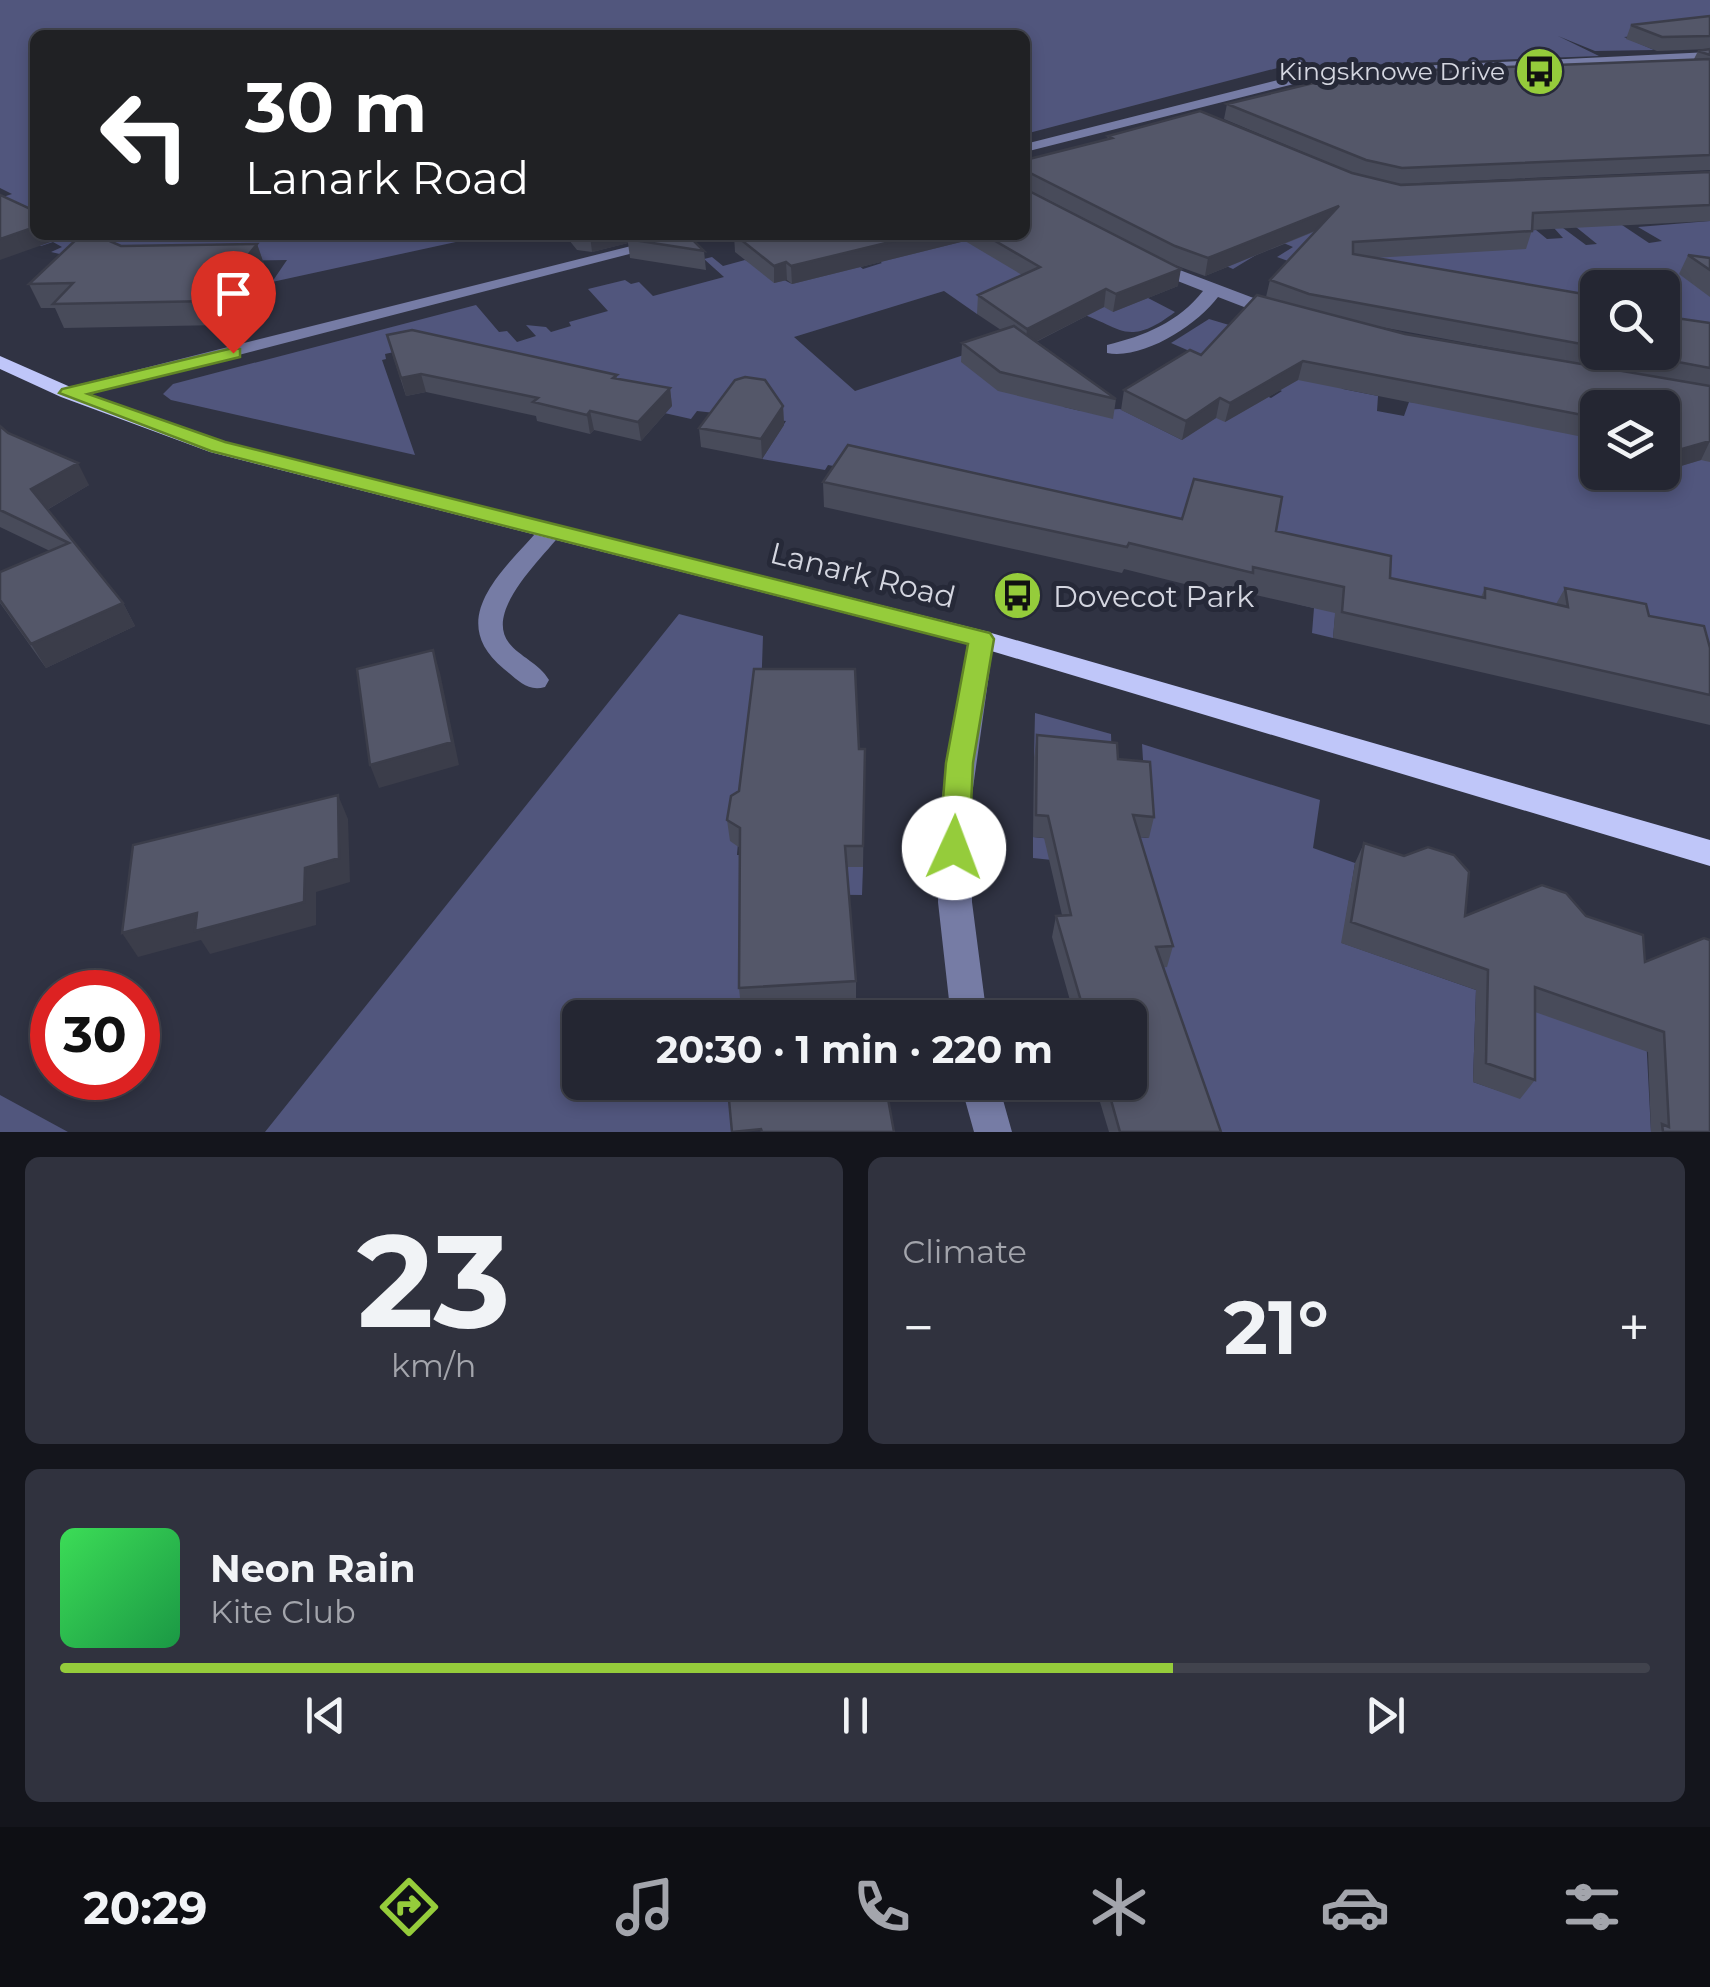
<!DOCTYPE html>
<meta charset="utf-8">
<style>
:root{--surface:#242632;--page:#30323e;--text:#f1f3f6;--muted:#a3a5ac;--line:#41434d;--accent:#95cc3b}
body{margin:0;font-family:Montserrat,sans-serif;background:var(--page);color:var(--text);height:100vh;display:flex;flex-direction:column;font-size:38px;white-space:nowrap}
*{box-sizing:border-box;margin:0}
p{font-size:32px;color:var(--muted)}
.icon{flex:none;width:55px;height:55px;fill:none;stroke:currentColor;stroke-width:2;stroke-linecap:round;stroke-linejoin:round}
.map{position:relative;height:1132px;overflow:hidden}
.side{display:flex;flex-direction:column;gap:25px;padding:25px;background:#14151c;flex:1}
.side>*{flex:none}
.banner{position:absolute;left:30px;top:30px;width:1000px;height:210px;border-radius:15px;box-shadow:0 5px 15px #0003,0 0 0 2px var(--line);background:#202124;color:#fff;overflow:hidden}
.tools{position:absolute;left:1580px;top:270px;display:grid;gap:20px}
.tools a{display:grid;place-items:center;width:100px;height:100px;border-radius:15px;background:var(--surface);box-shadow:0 5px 15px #0003,0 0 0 2px var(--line);font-size:50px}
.speed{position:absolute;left:30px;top:970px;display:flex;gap:20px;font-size:50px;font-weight:700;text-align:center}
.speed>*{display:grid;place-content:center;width:130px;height:130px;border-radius:50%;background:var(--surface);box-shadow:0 5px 15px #0003,0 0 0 2px var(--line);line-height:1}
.speed .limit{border:15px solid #d22;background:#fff;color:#111}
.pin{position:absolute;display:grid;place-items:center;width:85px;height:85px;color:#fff;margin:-102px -42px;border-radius:50% 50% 50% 0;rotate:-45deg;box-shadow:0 0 10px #0007}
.pin .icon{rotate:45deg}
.me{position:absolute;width:110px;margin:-55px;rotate:2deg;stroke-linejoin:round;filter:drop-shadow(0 0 8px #0008)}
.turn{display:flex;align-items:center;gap:35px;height:210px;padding:0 50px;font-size:45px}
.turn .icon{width:130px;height:130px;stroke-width:2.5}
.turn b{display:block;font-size:70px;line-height:85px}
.big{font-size:75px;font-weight:700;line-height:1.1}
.side .card{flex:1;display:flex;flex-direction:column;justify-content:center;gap:15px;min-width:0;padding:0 35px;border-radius:15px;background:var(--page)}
.side .dial{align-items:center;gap:0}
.dial b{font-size:130px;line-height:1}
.song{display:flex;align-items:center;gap:30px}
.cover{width:120px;height:120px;border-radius:15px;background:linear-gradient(135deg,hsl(130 70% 55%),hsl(140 70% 35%))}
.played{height:10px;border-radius:5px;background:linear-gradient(90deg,var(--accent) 70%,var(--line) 70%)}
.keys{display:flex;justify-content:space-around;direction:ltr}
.heat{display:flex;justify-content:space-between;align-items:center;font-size:55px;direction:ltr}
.side .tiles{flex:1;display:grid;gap:25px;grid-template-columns:1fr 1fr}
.card:last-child{grid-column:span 2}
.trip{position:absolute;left:562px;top:1000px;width:585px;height:100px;border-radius:15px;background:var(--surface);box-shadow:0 5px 15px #0003,0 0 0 2px var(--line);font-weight:700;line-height:100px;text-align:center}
.menu{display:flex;height:160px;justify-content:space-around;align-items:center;background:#0e0f14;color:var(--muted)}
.menu .icon{width:70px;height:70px}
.menu .current{color:var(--accent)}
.menu b{font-size:45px;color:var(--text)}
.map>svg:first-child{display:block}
</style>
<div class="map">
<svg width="1710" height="1132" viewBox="0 0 1710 1132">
<rect width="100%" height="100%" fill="#303343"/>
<path fill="#51567d" d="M0,0H1710V30L1624,37L1654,50L1595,51L1558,36L1599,56L1311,67L1304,61L1025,134V35H35V226L0,218V198L12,194L0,188Z
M1025,178L1515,232L1536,230L1547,239L1563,238L1536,208L1586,245L1597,244L1576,227L1592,205L1649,243L1662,241L1638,227L1710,221V344L1663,336L1662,288H1598L1597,325L1321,273L1277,257L1293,247L1279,241L1233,269Z
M42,235H488L272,282L287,260L99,263L51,252L62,247L53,242L41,246L29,240Z
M819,235L863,269L882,263L862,248L968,239L1148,298L1175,312C1124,351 1119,323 1072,311C1052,306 995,305 977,314L944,291L794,337L855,391L1006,341L1064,407L1081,411L1120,409L1182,440L1227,379L1271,398L1282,391L1171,343L1209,319L1239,328L1343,389L1378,396L1377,411L1404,416L1409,402L1597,419L1598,472H1662L1663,467L1681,468L1679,456L1710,461V678L1339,574L1333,638L1312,633L1314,608L1297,604L1302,564L1181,528L828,465L825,470L762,459L786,421L697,411L691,419L394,352L385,354L386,359L382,360L415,455L171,400L163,394L173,384L476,305L499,332L507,331L517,342L536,336L526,325L546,327L551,332L571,326L569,322L608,311L588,289L625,280L631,284L639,282L653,296L724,277L704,259L712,257L723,266L745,260L792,284Z
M679,614L763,636L761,694L750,698L737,855H754L753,865L863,867L862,895L775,894L742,1008L811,1004L815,1017L580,1018V1082L756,1083L758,1105L733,1132H265Z
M1035,713L1111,734L1112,764L1034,757Z
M1142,744L1320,800L1313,848L1355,863L1342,943L1476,990L1473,1082L1520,1098L1522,1007L1642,959L1651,1132H1200L1109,971L1167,967L1137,869L1033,858V837L1115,846V835L1148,838Z
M0,1095L68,1132H0Z"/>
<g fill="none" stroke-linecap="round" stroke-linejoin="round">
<path fill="#767ca5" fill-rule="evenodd" d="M1710,52V60L1314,79L1025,152V144L1314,71Z
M675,235H703L68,399L58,393L61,389Z
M1148,258L1285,310L1287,314L1278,320L1218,297C1197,325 1143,360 1107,353V345C1144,336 1179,322 1203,291L1142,267V259Z
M552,523L564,530C546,555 483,610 509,643C520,657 539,663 549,680L545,687C527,692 518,680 504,669C442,618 507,567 543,525Z
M981,630L990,632L994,639L971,802L972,902L987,1018H951L938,902L941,802L968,639L972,632Z
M960,1082H998L1012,1132H974Z"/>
<path fill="#bfc6f9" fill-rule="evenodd" d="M0,356L75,389L226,442L981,630L1710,840V866L978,647L210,452L61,397L0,369Z"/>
</g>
<path fill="#484b5a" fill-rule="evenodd" d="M1710,16V49L1657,51L1626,39L1631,25Z
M1710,49V170L1398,184L1710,172V221L1532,230L1526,249L1373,258L1598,297V352H1662L1710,323V462L1701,460L1671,469L1662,467V408H1598V440L1298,380L1225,422L1216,418L1182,440L1121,410L1124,390L1201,355L1266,297L1270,280L1316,231L1205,276L1172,264L1025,188V160L1107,139L1108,136L1355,174L1224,119L1227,104L1694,59L1698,51ZM1370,325L1435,337L1552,359L1405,334Z
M565,235H688L704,251L706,270L630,258L628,243L592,252L577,250Z
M734,235H1025L1178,286L1113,312L1104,307L1036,342L1116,399L1113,419L998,391L961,362L962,343L1001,330L977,314L978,295L1022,275L965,241L792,284L787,280L774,283L735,252Z
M257,244L265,267L221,325L64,328L55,308H41L29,284L121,246Z
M1688,255L1710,258V297L1679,274Z
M392,353L617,375V379L670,388L672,406L641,441L594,430L590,434L537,421L536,416L426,392L406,396Z
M783,406L784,425L762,459L701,447L699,428Z
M0,426L8,433L89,485L47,510L123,603L135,626L46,668L0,603V572L50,551L0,527Z
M823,482L1182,519L1276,531L1390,578L1481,597L1485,588L1556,604L1565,588L1649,616L1710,648V725L1333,638L1335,613L1247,593L1245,599L1124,569L1122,573L824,507Z
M1037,735L1118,759L1154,817L1149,838L1140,837L1173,946L1167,967H1163L1221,1132H1109L1094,1082H1130V1018H1075L1052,937L1056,916L1062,915L1044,838L1033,837L1034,757Z
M859,749H865L863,867H846L856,981V1001L741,1008L739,988L740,848L730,841L727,820Z
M1364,843L1465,916H1586L1645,962L1710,1132H1651L1648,1052L1535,1012V1080L1520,1099L1473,1082L1476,990L1341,943L1355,863Z"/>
<path fill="#3b3d4a" d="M1339,206L1334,223L1205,276L1208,258Z
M35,227V235H60L62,238L0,260V239Z
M590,235H660L627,239L628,243L592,252Z
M919,235H965V241L792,284L791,266Z
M257,244L265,267L221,325L212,301Z
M786,262L787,280L774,283V266Z
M1181,269L1178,286L1113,312L1116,294Z
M1106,289L1104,307L1025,347L1027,329Z
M1303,361L1298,380L1225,422L1230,403Z
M421,374L426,392L406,396L401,378Z
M670,388L672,406L641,441L638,422Z
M1220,398L1216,418L1182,440L1186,421Z
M783,406L784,425L762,459L761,439Z
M590,411L594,430L590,434L587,415Z
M1710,441L1701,460L1671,469L1682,449Z
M78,463L89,485L43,512L31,489Z
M123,603L135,626L46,668L31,644Z
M433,650L440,673L459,765L379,788L370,765Z
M338,795L348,819L350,882L316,892V925L210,954L201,940L138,957L122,933L305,868Z"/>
<path fill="#545769" stroke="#3b3d4a" stroke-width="2.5" d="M1710,16V36L1662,37L1631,25Z
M1710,49V55L1698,51Z
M1710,59V155L1402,168L1366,160L1227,104L1355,73Z
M1200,111L1352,173L1401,185L1710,172V205L1533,213L1532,231L1353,242V254L1595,296L1598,297V347L1309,294L1270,280L1339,206L1208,258L1175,246L1026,171L1025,184V160L1112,138L1108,136Z
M1025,189L1181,269L1116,294L1106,289L1027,329L978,295L1040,267L985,235H1025Z
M0,195L35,211V227L0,239Z
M81,235H96L121,246L257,244L212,301L53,304L73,283L29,284Z
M642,235H688L704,251L627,239Z
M735,235H919L791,266L786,262L774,266Z
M1688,255L1710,258V270Z
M1257,295L1405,334L1710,386V441L1682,449L1662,445V408H1598V418L1303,361L1230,403L1220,398L1186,421L1124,390L1190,350L1201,355Z
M1662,316L1710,323V368L1625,352H1662Z
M1014,326L1116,399L1000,372L962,343Z
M412,330L617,375L613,378L670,388L638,422L590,411L587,415L533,402L538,398L421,374L401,378L387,335Z
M745,377L765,380L783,406L761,439L699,428L735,380Z
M0,426L8,433L78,463L31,489L123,603L31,644L0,600V572L69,543L0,510Z
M848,445L1182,519L1194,479L1282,497L1276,531L1391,556L1390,578L1485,598V588L1568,607L1565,588L1646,604L1649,616L1704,626L1710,648V695L1342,612L1344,587L1253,567V573L1129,543L1127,547L823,482Z
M433,650L452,742L370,765L357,669Z
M754,669H855L859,749H865L863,846H845L856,981L739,988L740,828L727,820L731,796L739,791Z
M1037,735L1117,743L1118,759L1150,762L1154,817L1133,815L1173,946L1156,947L1221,1132H1120L1106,1082H1130V1018H1086L1056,916L1071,915L1048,816L1036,815Z
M338,795L339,858L305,868L304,902L195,931L197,913L122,933L133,845Z
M1364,843L1404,856L1428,847L1454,855L1469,872L1465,916L1542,885L1566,893L1586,916L1643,935L1645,962L1704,938L1710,940V1132H1663L1662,1124L1669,1127L1664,1032L1535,987V1080L1486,1063L1488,970L1351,922Z
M756,1082H885L894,1132H762L761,1129L732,1132L728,1089L756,1084Z"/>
<path fill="#95cc3b" stroke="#618526" stroke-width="2.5" d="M233,348L240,349V357L88,394L225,442L990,633L994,639L973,763L969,848L964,856L954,859L944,856L939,848L946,763L968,644L211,451L59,393L62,389Z"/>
<defs>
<symbol id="bus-disc" viewBox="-11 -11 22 22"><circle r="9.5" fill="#95cc3b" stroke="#262938"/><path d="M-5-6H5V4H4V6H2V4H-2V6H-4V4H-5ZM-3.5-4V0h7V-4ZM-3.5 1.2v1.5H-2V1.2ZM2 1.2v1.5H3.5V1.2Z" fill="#111"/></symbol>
</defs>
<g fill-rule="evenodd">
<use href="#bus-disc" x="1512" y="44" width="55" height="55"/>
<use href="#bus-disc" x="990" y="568" width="55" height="55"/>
</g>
<g text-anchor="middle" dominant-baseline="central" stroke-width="10" stroke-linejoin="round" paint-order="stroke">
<g font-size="25" fill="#d4d6e0" stroke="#262938" text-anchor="end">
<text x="1505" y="71">Kingsknowe Drive</text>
</g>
<g font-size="30" fill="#d4d6e0" stroke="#262938">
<text transform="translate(863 575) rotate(14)">Lanark Road</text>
</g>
<g font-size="30" fill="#d4d6e0" stroke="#262938" text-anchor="start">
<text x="1053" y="596">Dovecot Park</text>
</g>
</g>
</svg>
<div class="tools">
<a><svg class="icon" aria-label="search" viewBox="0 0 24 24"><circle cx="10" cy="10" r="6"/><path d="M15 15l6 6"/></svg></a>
<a><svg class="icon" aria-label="layers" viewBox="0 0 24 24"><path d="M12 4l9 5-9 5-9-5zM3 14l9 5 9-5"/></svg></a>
</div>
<div class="speed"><div class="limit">30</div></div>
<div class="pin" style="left:233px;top:353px;background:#d93025"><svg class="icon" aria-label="arrive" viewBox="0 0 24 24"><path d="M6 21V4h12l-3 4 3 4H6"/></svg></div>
<svg class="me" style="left:954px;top:848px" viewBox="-20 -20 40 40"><circle r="19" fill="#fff"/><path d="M0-13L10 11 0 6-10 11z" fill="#95cc3b"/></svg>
<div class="trip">20:30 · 1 min · 220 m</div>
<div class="banner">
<div class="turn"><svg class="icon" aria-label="left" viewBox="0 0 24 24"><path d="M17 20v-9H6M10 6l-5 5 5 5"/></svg><div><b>30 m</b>Lanark Road</div></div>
</div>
</div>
<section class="side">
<div class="tiles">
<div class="card dial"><b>23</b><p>km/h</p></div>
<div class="card"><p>Climate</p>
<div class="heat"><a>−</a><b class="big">21°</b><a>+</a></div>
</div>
<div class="card">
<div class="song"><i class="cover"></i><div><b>Neon Rain</b><p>Kite Club</p></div></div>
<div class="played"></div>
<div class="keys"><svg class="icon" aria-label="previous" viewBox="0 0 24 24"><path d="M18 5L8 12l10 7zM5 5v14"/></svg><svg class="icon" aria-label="pause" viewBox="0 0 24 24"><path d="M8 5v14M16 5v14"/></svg><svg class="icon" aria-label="next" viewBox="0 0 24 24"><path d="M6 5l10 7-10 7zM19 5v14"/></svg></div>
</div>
</div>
</section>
<nav class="menu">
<b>20:29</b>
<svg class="icon current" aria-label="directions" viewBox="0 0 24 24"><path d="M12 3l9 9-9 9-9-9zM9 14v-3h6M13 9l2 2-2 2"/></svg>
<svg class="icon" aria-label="music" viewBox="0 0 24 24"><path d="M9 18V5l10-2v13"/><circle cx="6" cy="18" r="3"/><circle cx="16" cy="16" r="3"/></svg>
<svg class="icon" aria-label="phone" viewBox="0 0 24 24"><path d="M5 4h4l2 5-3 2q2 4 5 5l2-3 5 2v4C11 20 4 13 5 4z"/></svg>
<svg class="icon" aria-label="climate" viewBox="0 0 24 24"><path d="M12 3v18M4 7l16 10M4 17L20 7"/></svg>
<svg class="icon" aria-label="car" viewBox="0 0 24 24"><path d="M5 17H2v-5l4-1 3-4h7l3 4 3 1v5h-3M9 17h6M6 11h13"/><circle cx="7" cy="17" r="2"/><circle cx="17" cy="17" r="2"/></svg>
<svg class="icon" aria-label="filters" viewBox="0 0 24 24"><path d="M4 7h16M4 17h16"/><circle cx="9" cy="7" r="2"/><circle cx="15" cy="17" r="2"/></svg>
</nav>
